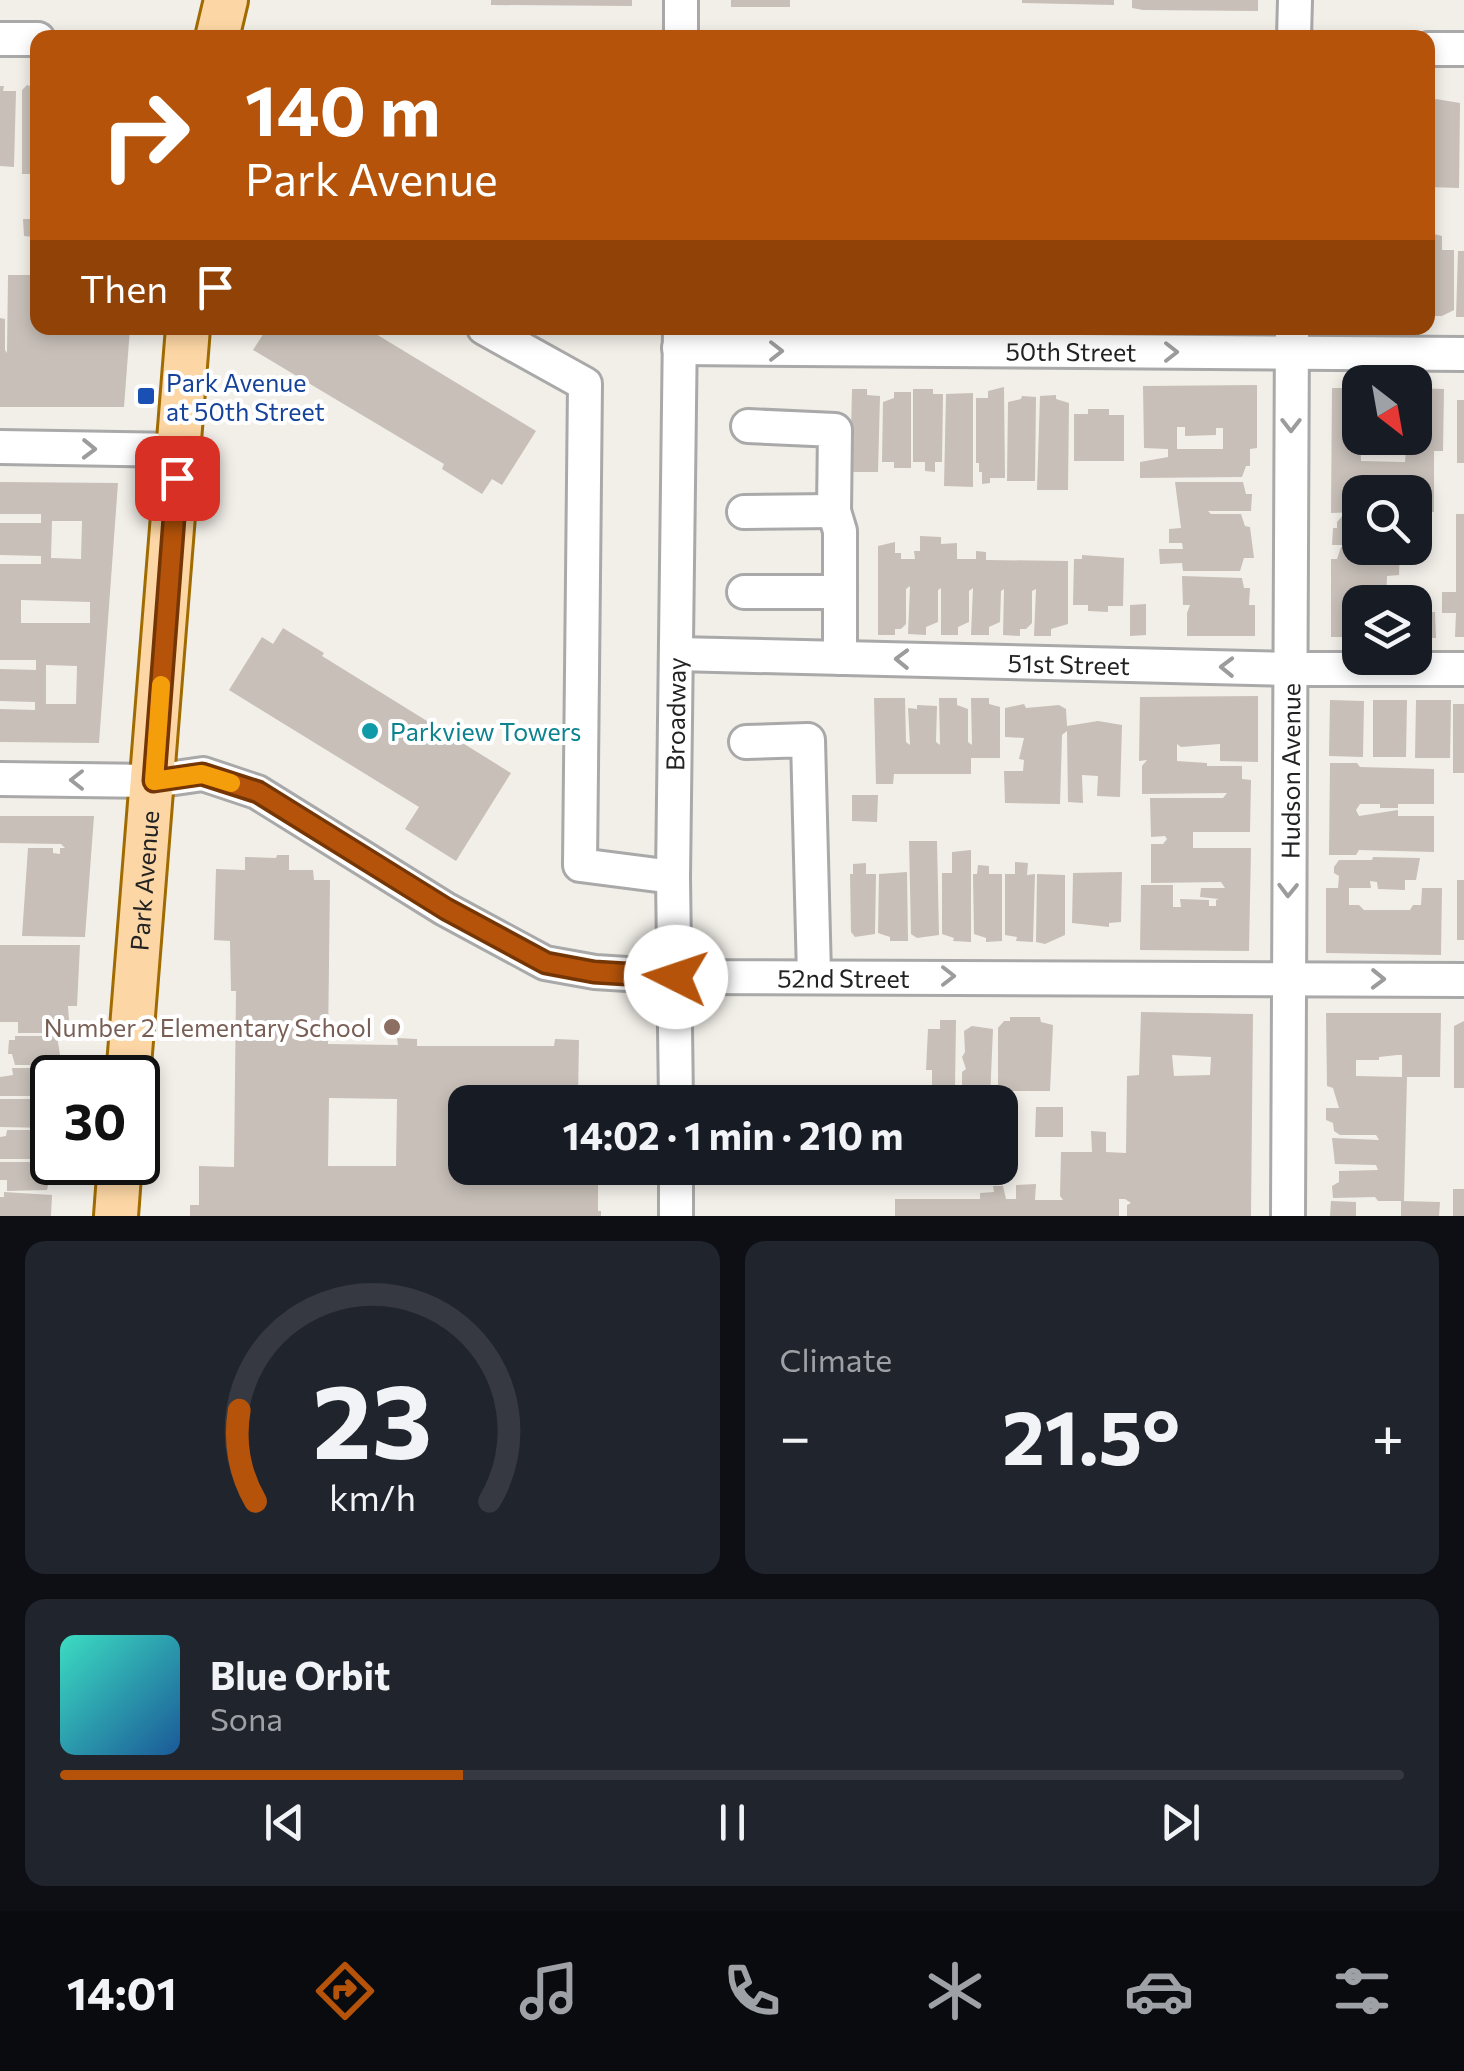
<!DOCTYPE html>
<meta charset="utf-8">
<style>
:root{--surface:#171b24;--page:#20242c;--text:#f1f3f6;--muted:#9ea1a6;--line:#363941;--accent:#b45309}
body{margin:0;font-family:Commissioner,sans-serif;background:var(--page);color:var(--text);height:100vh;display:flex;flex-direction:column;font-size:38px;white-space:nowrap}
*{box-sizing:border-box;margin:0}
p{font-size:32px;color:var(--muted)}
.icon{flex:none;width:55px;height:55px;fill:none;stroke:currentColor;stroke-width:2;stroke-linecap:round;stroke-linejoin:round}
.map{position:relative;height:1216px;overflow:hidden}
.panel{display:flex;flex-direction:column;gap:25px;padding:25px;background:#0d0f14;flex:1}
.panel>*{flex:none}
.banner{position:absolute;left:30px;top:30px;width:1405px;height:305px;border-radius:20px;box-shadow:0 5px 15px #0003;background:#b45309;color:#fff;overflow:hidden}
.needle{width:65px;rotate:149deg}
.buttons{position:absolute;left:1342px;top:365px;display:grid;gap:20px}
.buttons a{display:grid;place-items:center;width:90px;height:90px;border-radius:20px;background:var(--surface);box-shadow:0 5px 15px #0003;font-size:50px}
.speed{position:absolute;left:30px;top:1055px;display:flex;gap:20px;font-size:50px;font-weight:700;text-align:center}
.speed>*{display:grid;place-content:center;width:130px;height:130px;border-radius:50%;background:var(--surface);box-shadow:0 5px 15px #0003;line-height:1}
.speed .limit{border:5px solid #111;border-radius:15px;background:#fff;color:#111}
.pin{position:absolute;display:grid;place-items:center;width:85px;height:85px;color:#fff;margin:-42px;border-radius:20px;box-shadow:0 5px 15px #0006}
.me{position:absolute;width:110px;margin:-55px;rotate:274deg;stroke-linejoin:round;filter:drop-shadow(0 0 8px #0008)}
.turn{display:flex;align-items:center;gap:35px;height:210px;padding:0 50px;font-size:45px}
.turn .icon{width:130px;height:130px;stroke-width:2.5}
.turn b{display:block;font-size:70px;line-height:85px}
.then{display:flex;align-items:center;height:95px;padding:0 50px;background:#0003;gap:20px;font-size:38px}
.big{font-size:75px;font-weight:700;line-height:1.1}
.panel .widget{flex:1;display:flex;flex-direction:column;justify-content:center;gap:15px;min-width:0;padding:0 35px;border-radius:20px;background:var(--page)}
.panel .dial{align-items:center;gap:0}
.dial svg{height:260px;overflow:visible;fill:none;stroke:var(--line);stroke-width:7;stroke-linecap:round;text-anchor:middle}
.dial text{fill:var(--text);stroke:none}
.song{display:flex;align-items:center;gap:30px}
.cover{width:120px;height:120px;border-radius:15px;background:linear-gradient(135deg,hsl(170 70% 55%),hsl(210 70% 35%))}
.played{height:10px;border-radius:5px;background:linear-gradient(90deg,var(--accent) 30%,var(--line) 30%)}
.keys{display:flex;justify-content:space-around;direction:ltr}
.heat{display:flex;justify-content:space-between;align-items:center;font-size:55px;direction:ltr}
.panel .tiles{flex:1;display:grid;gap:25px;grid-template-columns:1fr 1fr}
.widget:last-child{grid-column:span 2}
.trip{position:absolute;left:448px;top:1085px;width:570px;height:100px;border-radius:20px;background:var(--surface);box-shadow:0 5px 15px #0003;font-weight:700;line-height:100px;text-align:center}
.dock{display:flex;height:160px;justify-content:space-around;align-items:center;background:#090b0e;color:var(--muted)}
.dock .icon{width:70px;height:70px}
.dock .selected{color:var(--accent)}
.dock b{font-size:45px;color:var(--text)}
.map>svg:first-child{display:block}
</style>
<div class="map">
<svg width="1464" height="1216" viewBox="0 0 1464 1216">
<rect width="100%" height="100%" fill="#f2efe9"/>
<path fill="#c7bfb8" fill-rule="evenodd" d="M491,0H632V6L491,5Z
M731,0H790V7H731Z
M1022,0H1114V5L1022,3Z
M1132,0H1258V11L1143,10L1132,8Z
M27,85L38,89V174H22V90Z
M0,86H4L3,91H16L14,167L0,166Z
M1436,99L1460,103L1459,188L1429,187L1430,103Z
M33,212H38V244L34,245L33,237L24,236L23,219H32Z
M1430,233L1442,236V250H1454V310L1442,316H1429L1428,311Z
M1458,251H1464V317H1456Z
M8,275H38V328H130L124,407H0V318L5,319V350L7,353Z
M267,328H366L536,431L502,485L492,479L482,494L442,469L444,464L253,350Z
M1257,385V448L1250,449V466H1246L1242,477L1140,478V462L1168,457V449L1144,448L1143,386ZM1177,427H1185V436L1216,435V428H1223V449H1177Z
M1004,387L1005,478H990V483L982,484V472H979V463H976V398H988V391Z
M1332,388H1360L1361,461L1405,462L1406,450H1412V438H1415V388L1444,389L1443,451H1434V512H1415V492H1360V512L1331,513Z
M852,389H867V395L880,396L878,472H850Z
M913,389H933V394H943L942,462H935V472L925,471V462H913Z
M894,392H911V468H894V462H882L883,402L894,398Z
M973,393V487L944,486L946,394Z
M1056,395V399L1069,403L1068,490H1037L1040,396Z
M1022,396L1036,397L1035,481H1007L1008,402L1021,399Z
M1457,400H1464V463H1457Z
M1088,409H1109V415H1124V461H1074V414H1088Z
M0,482L118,483L99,743L0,742V709L35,710V702L0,701V669L36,670V660H0V564H41V556L0,555V523H41V514H0ZM52,521H82L81,559L51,558ZM21,600L90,602V623H21ZM46,665L77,666L76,704H46Z
M1175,482H1243L1246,494H1252L1251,511H1208L1211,514H1241L1245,526L1250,527L1254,558H1244L1240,571H1183L1182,563L1160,564L1159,549H1183L1182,543H1169V529L1181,528Z
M1456,514H1464V637H1455L1456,613H1442V592H1456Z
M1343,515H1360V545H1332L1333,528H1337V522Z
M920,536L941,537V544L957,543V559H976V551L986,552V560L1068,561V624L1051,629V636H1034L1036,589L1032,591V623L1026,629H1020V636L1003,635L1004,589L1001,591L1000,622L989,627V635H971L973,588L969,591V622L958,627V635H941V588L938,590V622L926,627V635L908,634L910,586L906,589V624L901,629H895V635H878V546L895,542V553H901V559H915L914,551H920Z
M1341,547L1400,548L1399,575L1387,576L1386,602H1360L1358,607L1360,637H1331V559H1337Z
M1082,555L1124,558L1123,606H1108V612L1088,611V605H1073L1074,559H1082Z
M1182,576L1242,578L1244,588H1250L1249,605H1255V636H1187V613L1190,605H1183Z
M1146,604V635L1130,636V605Z
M1415,612H1435L1436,638H1415Z
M283,628L324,653L322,656L511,773L456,861L405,829L419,807L229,690L262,637L273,644Z
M1258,696V762L1220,761V744L1181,747L1177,744V761L1207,763V766H1242V779L1251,780L1250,832H1193V848H1251L1249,951L1140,950L1141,885H1173V907H1181L1180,899L1209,900V906H1216V900L1219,899L1200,897L1201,888H1225L1221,882L1151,883V844H1163L1167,839L1165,836L1151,837L1150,798H1223L1227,793L1142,794V766L1147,760L1139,761L1140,697Z
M874,698H905L906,742L910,745L908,708L917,709V705L937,706L936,742L940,745L939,698H957V705L968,709V742L972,745L971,698H989V704L1000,707V758H971V774H894L893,784H876Z
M1330,700L1364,701L1363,757L1329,756Z
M1373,700H1407L1406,757H1373Z
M1416,700H1451L1450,758H1415Z
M1024,704L1026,708L1059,705L1066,709L1067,726L1098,721L1122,725L1120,797L1097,796L1098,776L1082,775L1083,803L1068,802L1067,731L1062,735L1060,804L1005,803L1004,771H1023L1024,760L1019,759L1024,738L1005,737V708Z
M1453,704H1464V773H1453Z
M1330,763H1357L1360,767L1434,769V804H1398V808H1380V804H1360L1356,810L1359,816L1398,810V816H1434V852L1359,850L1356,855H1329Z
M852,795H878L877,822L852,821Z
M0,816H94L85,937L22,936L28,848H53V853L60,854V848H65L61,844L0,843Z
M909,841H937L939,935L917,938L911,934Z
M971,850V942L953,941L954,938L942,934V873H952V852Z
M277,855H289V870H313L314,880H330L328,1044L398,1045L397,1038L417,1039V1046H554L555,1039L579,1040L578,1098H599V1102H465V1168H598V1211H601V1216H190V1205H199V1166L234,1167L236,991H231L230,941L214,940L216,869L245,870V857L276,858ZM329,1098L397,1099L396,1166H328Z
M1373,857L1420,858L1416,880H1405V890L1378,889L1377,882L1370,881L1371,888H1349V905H1359L1364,910H1410L1413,905H1421L1422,888H1442L1441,955L1326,953V888H1338L1339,876L1334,873V867L1339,860H1372Z
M1015,862L1028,863L1027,875L1035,874L1033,942L1016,941L1017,937L1005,935V874H1015Z
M866,863V874H876L875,934L855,937L851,932L850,874H853V864Z
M978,865L989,866V874H1002V941L986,942V938L974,934L973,874H977Z
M907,872L908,941H890V937L878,933L879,874Z
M1122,872L1121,922L1109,923V927L1072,923L1073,873Z
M1037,874L1065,875V935L1045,944L1036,942Z
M1457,880H1464V940H1457Z
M0,945H80L77,1006H68L69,1021H63V1028L57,1033H18V1022H0Z
M1141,1012L1253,1014L1251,1216H1127V1205L1131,1203L1125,1199H1119V1216H895V1199H980V1193L994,1192L993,1186H1003L1006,1199H1016V1185L1036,1184L1035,1200H1063L1060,1196L1061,1152H1092L1091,1131L1106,1132V1152L1126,1153L1127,1076L1139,1075ZM1172,1055L1211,1057L1210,1075L1174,1076Z
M1326,1013H1441L1440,1077H1407L1404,1201H1378L1375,1197L1333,1198L1332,1186L1339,1182V1171L1378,1170L1376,1165L1335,1164L1332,1138L1379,1140L1376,1135H1340L1334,1131L1333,1123L1326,1120V1108H1339L1333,1088L1327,1086ZM1397,1055H1402V1077L1356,1076V1060H1379V1057Z
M1010,1017H1040L1041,1022L1053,1025L1050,1091H998V1028L1004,1021H1010Z
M940,1020H956L955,1088H932V1070H926L928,1029H940Z
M1464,1021V1088H1454V1026Z
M972,1026L993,1029L990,1100H962V1072L966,1069L962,1057L965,1052L964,1031Z
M15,1036H57L61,1061L57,1065H15L12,1054H8L9,1040H15Z
M12,1068H54L52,1096H0V1077L13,1075Z
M0,1099H51L52,1124L50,1128L0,1127Z
M1036,1107H1063V1137H1035Z
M7,1130H52V1154L47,1159H0V1137L6,1136Z
M0,1162H58L57,1176H50L47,1190L7,1191V1180H0Z
M1453,1189H1464V1216H1453Z
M4,1192L52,1195L51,1216H0V1197H4Z
M1331,1201L1356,1202V1216H1330Z
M1401,1201L1440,1202L1439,1216H1401Z"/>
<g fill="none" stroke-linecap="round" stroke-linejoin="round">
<defs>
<g id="minor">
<path d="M681,38V0"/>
<path d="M1294,38L1295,0"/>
<path d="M0,39H38"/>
<path d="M1428,49H1464"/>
<path d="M484,328L585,384L580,865L673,877"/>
<path id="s1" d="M679,348L1464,354"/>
<path d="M748,426L835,430L834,511L840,531V658"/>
<path d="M0,447L179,450"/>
<path d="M744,512L834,511"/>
<path d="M744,592H840"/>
<path id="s2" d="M677,654L1291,669H1464"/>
<path d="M746,742L808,740L814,975"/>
<path id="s3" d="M0,779L154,781L203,774L257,792L445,909L545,963L595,972L675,977L1464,980"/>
<path id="s4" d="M676,1102L673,877L680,328"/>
<path d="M676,1216V1168"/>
<path id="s5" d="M1288,1216L1292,328"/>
</g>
<g id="major">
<path d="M217,38L226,0"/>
<path id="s6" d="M128,1078L188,328"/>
<path d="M116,1216L120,1162"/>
</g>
</defs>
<use href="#minor" stroke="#a9a9a9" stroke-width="38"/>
<use href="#major" stroke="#a06b00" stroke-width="48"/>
<use href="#minor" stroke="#fff" stroke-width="32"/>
<use href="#major" stroke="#fcd6a4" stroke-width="42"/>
</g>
<defs><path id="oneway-chevron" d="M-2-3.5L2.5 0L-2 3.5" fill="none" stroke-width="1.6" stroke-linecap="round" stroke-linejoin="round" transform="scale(2.5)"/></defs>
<g stroke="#9c9c9c">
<use href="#oneway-chevron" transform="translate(776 351)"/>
<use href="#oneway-chevron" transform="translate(1171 352)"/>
<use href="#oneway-chevron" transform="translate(1291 425) rotate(90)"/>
<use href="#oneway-chevron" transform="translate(89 449) rotate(1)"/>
<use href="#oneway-chevron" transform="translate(902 659) rotate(-179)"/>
<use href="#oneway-chevron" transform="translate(1227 667) rotate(-179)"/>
<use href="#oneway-chevron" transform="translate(77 780) rotate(-180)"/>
<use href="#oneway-chevron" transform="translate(1288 890) rotate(91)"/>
<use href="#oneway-chevron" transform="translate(948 976)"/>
<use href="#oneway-chevron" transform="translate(1378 979) rotate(1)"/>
</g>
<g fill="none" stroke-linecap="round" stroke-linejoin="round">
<defs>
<path id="route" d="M177,478L154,781L202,774L258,792L446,909L546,963L594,972L676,977"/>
</defs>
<use href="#route" stroke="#753606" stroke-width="25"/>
<use href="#route" stroke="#b45309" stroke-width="18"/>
<path stroke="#f59e0b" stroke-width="18" d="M161,685L154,781L202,774L231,783"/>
</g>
<rect fill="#1a4fb4" stroke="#fff" stroke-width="4" x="136" y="386" width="20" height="20" rx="5"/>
<circle fill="#0f9aa8" stroke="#fff" stroke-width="4" cx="370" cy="731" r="10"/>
<circle fill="#8d6e63" stroke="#fff" stroke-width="4" cx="392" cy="1027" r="10"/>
<g text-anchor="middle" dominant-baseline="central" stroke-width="8" stroke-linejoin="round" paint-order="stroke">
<g font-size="25" fill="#222" stroke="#fff">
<text stroke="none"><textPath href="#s1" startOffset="392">50th Street</textPath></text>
<text stroke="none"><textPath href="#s2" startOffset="392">51st Street</textPath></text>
<text stroke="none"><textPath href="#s4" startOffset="388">Broadway</textPath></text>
<text stroke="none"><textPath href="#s5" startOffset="445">Hudson Avenue</textPath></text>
<text stroke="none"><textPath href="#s6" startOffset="198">Park Avenue</textPath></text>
<text stroke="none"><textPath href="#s3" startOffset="895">52nd Street</textPath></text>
</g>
<g font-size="25" fill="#164399" stroke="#fff" text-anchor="start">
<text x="166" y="382">Park Avenue<tspan x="166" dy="29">at 50th Street</tspan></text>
</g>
<g font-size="25" fill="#0d838f" stroke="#fff" text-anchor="start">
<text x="390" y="731">Parkview Towers</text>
</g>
<g font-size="25" fill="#785e54" stroke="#fff" text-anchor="end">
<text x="372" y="1027">Number 2 Elementary School</text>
</g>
</g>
</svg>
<div class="buttons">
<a><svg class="needle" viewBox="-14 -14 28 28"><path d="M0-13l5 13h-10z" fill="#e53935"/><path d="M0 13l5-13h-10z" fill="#9ea1a6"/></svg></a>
<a><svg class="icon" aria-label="search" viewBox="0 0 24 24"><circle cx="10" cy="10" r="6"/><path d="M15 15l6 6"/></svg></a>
<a><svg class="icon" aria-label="layers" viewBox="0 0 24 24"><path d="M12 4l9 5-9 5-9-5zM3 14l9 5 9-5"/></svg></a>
</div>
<div class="speed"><div class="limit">30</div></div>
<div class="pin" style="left:177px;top:478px;background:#d93025"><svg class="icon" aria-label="arrive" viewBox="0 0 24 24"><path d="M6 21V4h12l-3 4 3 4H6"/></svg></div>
<svg class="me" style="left:676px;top:977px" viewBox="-20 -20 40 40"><circle r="19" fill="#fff"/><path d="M0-13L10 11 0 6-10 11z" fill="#b45309"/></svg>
<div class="trip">14:02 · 1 min · 210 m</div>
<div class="banner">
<div class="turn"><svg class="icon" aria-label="right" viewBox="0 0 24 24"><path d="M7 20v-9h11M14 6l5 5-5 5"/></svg><div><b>140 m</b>Park Avenue</div></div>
<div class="then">Then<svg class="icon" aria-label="arrive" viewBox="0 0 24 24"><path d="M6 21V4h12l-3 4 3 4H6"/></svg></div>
</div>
</div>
<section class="panel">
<div class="tiles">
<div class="widget dial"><svg viewBox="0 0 100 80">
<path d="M14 69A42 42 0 1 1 86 69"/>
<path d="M14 69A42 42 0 0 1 9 41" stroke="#b45309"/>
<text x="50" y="56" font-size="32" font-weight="700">23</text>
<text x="50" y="72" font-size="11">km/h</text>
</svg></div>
<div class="widget"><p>Climate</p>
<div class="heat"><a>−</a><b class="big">21.5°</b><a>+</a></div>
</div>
<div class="widget">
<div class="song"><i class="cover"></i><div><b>Blue Orbit</b><p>Sona</p></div></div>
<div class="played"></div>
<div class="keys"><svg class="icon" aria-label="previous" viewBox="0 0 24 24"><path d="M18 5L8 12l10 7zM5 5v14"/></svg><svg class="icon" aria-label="pause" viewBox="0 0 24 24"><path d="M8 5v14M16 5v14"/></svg><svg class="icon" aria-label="next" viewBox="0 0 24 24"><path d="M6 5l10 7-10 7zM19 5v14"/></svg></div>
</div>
</div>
</section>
<nav class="dock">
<b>14:01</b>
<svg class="icon selected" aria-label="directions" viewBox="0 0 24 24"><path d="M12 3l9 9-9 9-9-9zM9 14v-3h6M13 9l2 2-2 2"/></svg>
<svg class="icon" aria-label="music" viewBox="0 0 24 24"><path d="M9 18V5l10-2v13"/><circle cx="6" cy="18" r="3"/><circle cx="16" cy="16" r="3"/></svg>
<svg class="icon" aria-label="phone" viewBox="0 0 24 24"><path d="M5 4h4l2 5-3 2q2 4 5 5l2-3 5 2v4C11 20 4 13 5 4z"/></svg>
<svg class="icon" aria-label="climate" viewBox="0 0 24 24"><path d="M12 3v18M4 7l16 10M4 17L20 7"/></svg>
<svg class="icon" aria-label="car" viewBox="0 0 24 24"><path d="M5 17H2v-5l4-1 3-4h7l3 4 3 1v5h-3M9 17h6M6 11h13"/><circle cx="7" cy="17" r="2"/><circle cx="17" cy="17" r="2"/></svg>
<svg class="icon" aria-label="filters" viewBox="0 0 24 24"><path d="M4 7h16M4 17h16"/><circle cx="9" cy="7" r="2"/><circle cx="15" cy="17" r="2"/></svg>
</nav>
